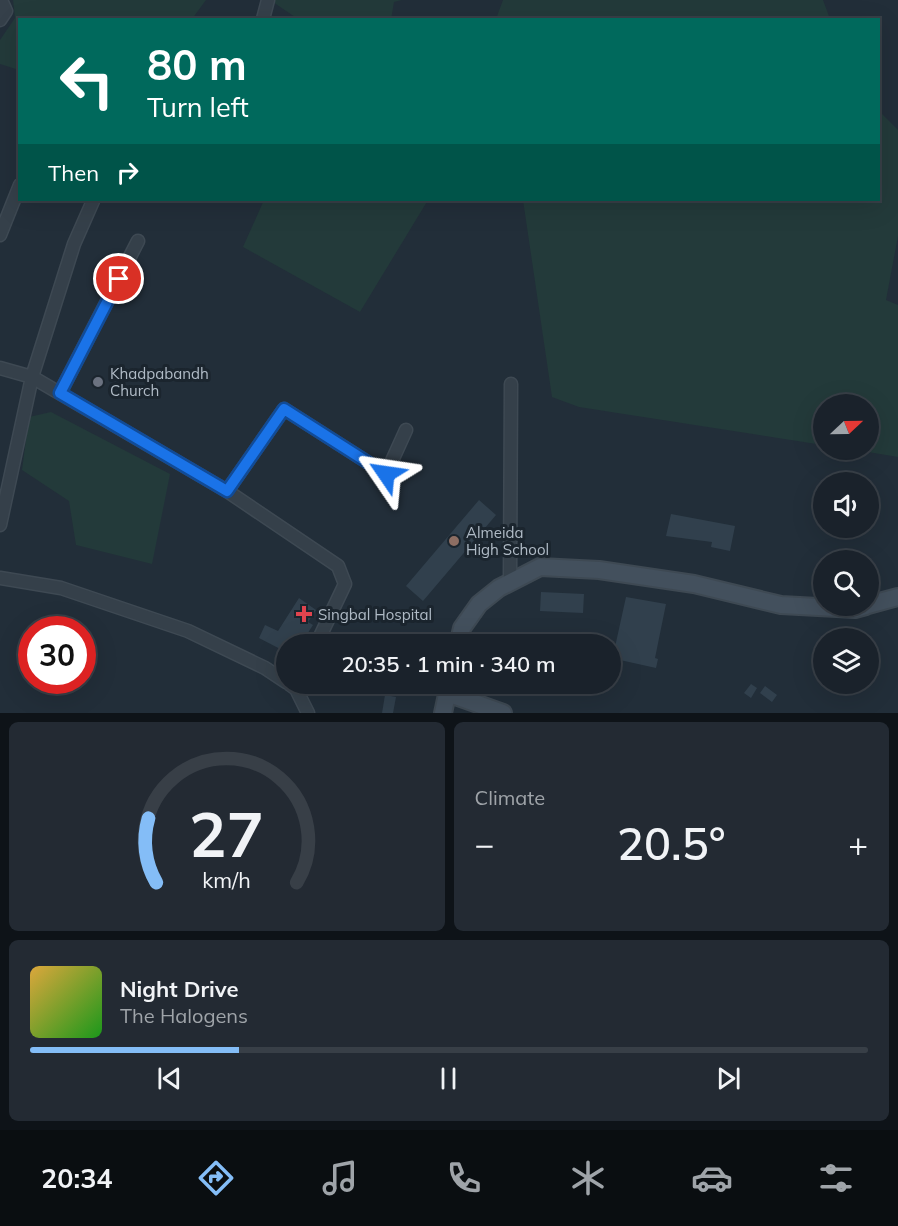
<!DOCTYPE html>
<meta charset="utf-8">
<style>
:root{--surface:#1a222b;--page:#232a33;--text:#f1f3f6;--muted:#9fa4a9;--line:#383f47;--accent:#84bdf7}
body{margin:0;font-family:Mulish,sans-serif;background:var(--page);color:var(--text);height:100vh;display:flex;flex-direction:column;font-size:22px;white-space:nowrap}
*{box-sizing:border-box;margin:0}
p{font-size:20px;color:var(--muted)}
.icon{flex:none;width:33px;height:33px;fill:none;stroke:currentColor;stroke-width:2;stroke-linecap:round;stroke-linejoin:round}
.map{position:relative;height:713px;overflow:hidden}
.side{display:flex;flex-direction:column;gap:9px;padding:9px;background:#0e1318;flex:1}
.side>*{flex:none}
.guide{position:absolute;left:18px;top:18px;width:862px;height:183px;border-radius:0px;box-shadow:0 6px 24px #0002,0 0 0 2px var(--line);background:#00695c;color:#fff;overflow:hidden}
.needle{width:39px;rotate:68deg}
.controls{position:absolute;left:813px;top:394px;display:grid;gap:12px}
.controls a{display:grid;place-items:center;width:66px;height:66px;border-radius:50%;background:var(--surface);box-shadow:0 6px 24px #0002,0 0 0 2px var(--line);font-size:30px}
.speed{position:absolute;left:18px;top:616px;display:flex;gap:12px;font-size:30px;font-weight:700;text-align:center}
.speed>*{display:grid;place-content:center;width:78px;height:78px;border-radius:50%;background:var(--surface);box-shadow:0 6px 24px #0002,0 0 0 2px var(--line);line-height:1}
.speed .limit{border:9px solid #d22;background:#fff;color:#111}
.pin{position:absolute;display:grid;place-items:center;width:51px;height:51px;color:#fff;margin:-26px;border:3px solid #fff;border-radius:50%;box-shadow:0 2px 6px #0007}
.me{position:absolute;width:66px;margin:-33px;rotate:302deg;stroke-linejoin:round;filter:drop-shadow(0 0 4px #0008)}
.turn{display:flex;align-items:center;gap:21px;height:126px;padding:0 30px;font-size:27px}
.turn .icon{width:78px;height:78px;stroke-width:2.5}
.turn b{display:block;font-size:42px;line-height:51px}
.then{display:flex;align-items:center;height:57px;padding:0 30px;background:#0003;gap:12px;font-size:22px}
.big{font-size:45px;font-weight:600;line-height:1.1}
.side .card{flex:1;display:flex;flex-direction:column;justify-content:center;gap:9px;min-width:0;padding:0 21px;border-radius:9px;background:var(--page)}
.side .dial{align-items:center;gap:0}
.dial svg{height:156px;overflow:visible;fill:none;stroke:var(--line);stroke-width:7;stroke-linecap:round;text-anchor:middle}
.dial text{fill:var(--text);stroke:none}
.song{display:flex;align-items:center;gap:18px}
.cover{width:72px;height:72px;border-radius:9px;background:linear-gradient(135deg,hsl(40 70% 55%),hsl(120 70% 35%))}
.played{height:6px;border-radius:3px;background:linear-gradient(90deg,var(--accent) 25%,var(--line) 25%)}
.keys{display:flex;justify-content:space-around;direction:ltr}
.heat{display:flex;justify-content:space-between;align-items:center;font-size:33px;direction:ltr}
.side .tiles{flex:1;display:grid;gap:9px;grid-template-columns:1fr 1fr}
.card:last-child{grid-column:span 2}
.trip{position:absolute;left:276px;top:634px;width:345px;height:60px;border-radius:30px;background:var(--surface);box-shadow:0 6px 24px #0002,0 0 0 2px var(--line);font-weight:600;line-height:60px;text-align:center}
.tabs{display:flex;height:96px;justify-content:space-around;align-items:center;background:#0a0e11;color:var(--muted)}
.tabs .icon{width:42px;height:42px}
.tabs .on{color:var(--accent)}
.tabs b{font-size:27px;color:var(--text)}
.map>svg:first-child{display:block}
</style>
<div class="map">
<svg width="898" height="713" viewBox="0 0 898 713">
<rect width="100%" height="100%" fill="#222e39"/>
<path fill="#233a3a" d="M13,0H206L192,19L20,20L19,70L0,64V40L15,18Z
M270,0H402L394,2L391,20L294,19L295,17Z
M503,0H823L830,19H496Z
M879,111L898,130V236L886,300L898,305V457L856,450H868V405H824L823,445L579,407L552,397L523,200H879Z
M264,200H428L360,312L243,247Z
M51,412L170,474L152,564L76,545L69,501L22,470L29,417Z"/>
<path fill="#31404d" d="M479,500L496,515L423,601L406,586Z
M671,514L735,526L730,551L711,547L712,542L666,536Z
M541,592L584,594L583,613L540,611Z
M626,597L666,604L655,658L658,659L656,668L620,660L611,655L613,646L615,647Z
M299,598L316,610L308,622L313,625L300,645H286V652L259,638L265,625L278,631Z
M751,684L757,688L751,698L744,693Z
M765,686L777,695L772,702L760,693Z
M385,695L396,697L393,713H382Z"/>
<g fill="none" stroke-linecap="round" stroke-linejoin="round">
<defs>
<path id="street" d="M263,19L268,0
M0,20L6,11L1,0
M0,235L20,185
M0,368L32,377L74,244L93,201
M60,393L138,241
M227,491L338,566L345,584L316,645
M0,525L32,377L227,491L284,409L386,474L406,430
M0,578L61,588L188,631L265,668L286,682
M510,582L511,384
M289,684L296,689L308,713"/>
<path id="secondary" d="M868,605L898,597
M458,645L462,628L479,604L499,588L540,567L599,570L694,584L781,605L855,609L866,606
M447,693L503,713
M443,713L449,685"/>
</defs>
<use href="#street" stroke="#3e4953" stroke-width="15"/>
<use href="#secondary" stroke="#3e4953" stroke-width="20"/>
<use href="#street" stroke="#35404a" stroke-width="12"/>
<use href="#secondary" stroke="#43505d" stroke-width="16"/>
</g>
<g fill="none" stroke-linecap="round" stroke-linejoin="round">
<defs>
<path id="route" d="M119,279L60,393L227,491L284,409L386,474"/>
</defs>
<use href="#route" stroke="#114b97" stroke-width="15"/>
<use href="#route" stroke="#1a73e8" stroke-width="10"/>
</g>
<circle fill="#6b7280" stroke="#1b252e" stroke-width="2" cx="98" cy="382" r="6"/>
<circle fill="#8d6e63" stroke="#1b252e" stroke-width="2" cx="454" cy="541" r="6"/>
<path fill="#e0444e" stroke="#1b252e" stroke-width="2" d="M301 605h6v6h6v6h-6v6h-6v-6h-6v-6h6z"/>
<g text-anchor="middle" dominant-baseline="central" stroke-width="6" stroke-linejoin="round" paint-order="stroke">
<g font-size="15" fill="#b0bbc6" stroke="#1b252e" text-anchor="start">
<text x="110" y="373">Khadpabandh<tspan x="110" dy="17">Church</tspan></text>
<text x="466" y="532">Almeida<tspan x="466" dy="17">High School</tspan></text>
<text x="318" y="614">Singbal Hospital</text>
</g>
</g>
</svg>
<div class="controls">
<a><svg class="needle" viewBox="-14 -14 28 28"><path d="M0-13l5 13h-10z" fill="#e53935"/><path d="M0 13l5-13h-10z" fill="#9fa4a9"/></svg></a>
<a><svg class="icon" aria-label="sound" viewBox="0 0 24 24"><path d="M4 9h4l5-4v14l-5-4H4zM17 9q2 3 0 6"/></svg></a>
<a><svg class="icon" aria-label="search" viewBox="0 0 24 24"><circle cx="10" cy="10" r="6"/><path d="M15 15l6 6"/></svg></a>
<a><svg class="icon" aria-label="layers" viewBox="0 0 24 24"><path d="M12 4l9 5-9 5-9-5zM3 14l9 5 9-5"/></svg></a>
</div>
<div class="speed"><div class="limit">30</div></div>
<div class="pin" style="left:119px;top:279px;background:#d93025"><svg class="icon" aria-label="arrive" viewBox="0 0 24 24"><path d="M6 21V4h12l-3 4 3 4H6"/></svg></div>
<svg class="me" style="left:386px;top:474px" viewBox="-20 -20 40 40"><path d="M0-17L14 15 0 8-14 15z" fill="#1a73e8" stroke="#fff" stroke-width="4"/></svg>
<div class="trip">20:35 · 1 min · 340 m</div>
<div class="guide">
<div class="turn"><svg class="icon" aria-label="left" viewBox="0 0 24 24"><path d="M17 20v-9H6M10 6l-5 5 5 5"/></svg><div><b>80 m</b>Turn left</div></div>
<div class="then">Then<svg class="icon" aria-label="right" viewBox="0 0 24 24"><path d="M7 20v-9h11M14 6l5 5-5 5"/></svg></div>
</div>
</div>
<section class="side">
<div class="tiles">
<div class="card dial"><svg viewBox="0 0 100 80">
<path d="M14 69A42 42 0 1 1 86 69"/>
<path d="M14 69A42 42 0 0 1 10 36" stroke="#84bdf7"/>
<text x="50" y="56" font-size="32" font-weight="700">27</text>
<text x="50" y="72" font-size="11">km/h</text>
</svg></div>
<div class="card"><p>Climate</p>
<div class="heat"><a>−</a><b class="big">20.5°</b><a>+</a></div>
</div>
<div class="card">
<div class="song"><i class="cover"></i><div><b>Night Drive</b><p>The Halogens</p></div></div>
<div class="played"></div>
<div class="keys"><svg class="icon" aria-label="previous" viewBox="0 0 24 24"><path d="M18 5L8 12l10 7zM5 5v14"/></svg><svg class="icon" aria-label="pause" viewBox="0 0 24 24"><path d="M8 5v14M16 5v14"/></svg><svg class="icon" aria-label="next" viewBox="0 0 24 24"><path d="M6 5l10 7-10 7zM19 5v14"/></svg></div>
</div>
</div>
</section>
<nav class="tabs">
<b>20:34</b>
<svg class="icon on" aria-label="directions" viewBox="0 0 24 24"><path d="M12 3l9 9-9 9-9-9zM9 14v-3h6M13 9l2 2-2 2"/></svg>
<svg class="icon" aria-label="music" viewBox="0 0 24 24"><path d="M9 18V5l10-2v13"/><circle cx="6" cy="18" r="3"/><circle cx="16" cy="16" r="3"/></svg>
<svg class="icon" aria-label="phone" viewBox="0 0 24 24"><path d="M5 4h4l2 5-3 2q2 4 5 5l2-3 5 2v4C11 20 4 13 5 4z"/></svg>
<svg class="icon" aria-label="climate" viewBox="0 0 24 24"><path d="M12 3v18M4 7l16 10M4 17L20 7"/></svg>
<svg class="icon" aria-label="car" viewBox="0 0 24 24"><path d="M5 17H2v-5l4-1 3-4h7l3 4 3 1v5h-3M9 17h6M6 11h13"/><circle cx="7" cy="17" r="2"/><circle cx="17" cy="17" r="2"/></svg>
<svg class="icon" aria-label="filters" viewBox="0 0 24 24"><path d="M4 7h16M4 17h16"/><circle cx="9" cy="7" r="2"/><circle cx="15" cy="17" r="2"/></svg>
</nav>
